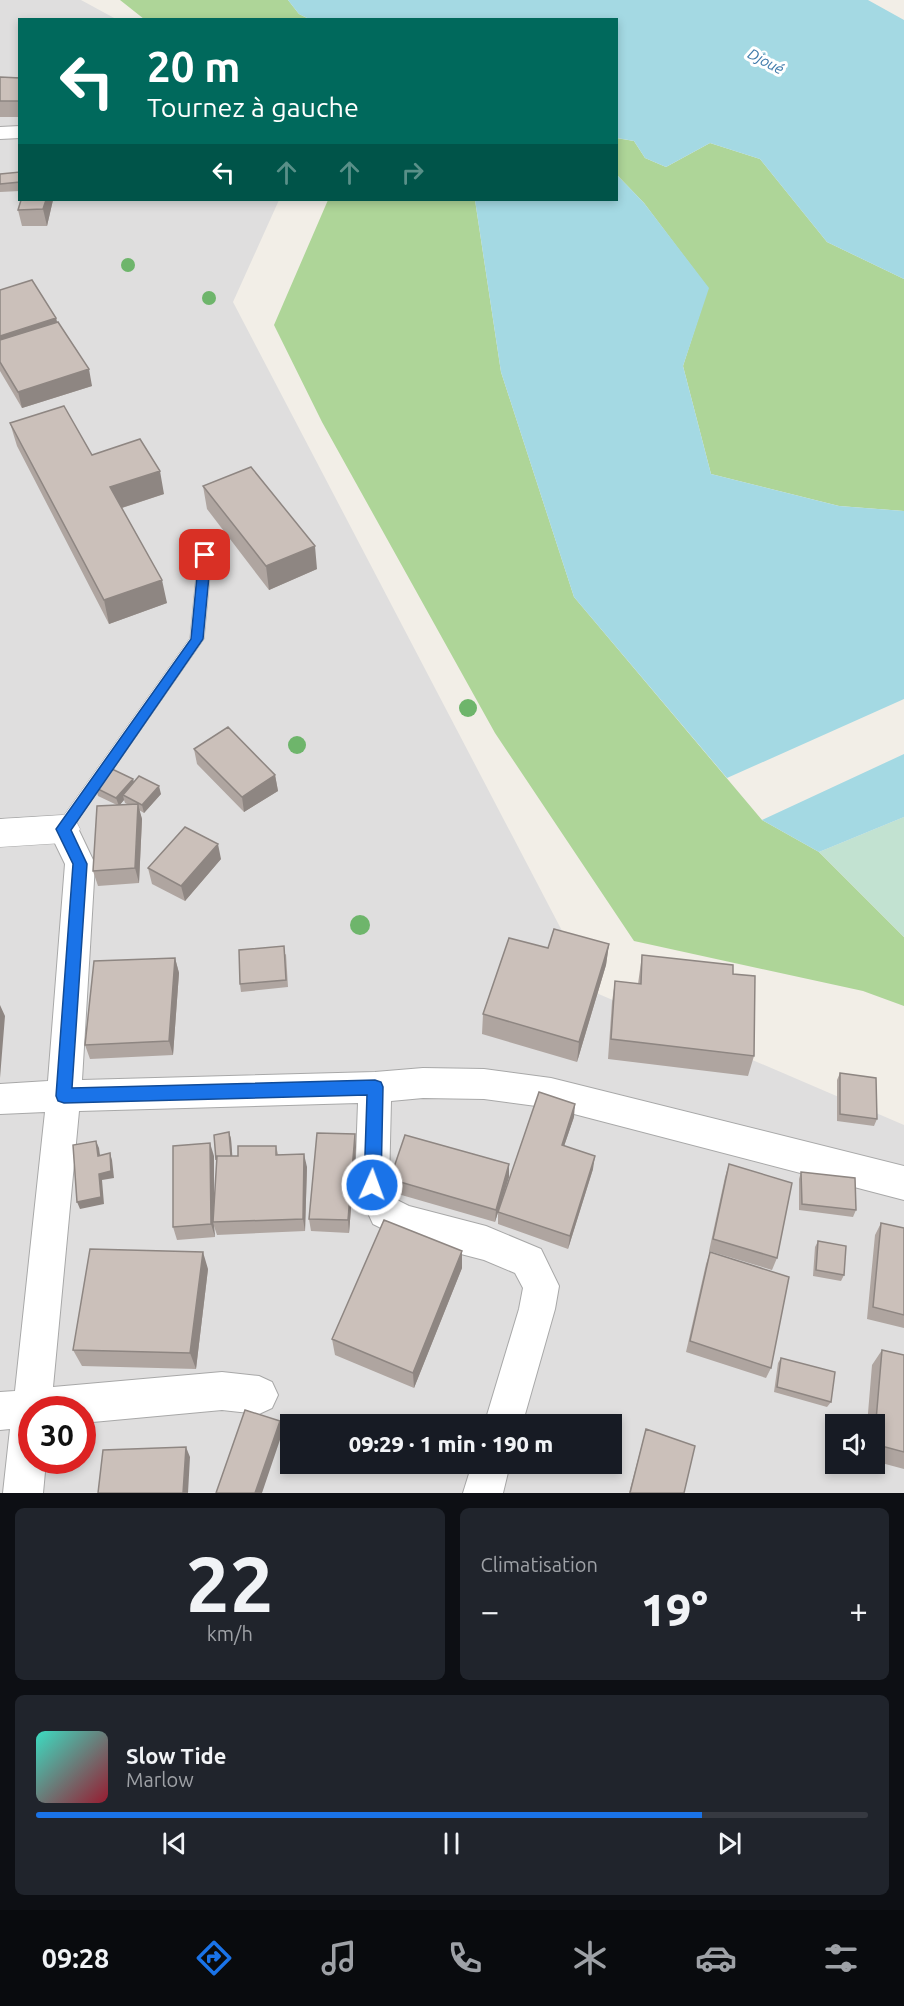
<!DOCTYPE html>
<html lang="fr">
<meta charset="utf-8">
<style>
:root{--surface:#171b24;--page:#20242c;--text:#f1f3f6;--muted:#9ea1a6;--line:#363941;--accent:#1a73e8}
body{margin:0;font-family:Ubuntu,sans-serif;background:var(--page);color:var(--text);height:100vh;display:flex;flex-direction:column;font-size:22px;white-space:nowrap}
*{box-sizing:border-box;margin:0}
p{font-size:20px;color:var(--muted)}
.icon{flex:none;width:33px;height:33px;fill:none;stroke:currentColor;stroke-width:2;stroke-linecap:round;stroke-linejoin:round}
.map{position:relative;height:1493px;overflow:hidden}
.side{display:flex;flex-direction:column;gap:15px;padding:15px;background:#0d0f14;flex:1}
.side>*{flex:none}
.banner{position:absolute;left:18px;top:18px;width:600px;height:183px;border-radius:0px;box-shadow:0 3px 9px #0003;background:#00695c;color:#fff;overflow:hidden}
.controls{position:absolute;left:825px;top:1414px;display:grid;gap:12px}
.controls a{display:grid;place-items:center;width:60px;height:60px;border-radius:0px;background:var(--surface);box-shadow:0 3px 9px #0003;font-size:30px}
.speed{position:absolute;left:18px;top:1396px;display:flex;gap:12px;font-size:30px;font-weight:700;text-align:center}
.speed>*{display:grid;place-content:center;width:78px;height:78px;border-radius:50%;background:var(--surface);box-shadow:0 3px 9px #0003;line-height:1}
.speed .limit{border:9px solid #d22;background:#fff;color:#111}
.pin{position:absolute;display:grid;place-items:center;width:51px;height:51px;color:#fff;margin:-26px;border-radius:12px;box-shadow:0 3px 9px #0006}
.me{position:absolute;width:66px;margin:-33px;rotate:2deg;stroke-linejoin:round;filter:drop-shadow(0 0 4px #0008)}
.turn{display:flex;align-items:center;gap:21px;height:126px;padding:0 30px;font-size:27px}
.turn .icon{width:78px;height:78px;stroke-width:2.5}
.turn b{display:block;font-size:42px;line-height:51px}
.lanes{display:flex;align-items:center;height:57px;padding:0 30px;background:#0003;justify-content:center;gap:30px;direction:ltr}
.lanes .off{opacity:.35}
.big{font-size:45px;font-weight:800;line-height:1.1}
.side .tile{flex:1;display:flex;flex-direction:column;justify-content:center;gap:9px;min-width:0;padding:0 21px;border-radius:9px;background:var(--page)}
.side .dial{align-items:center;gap:0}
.dial b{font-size:78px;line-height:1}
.song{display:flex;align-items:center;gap:18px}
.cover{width:72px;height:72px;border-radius:9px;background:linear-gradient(135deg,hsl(170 70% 55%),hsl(350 70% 35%))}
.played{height:6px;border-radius:3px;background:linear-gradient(90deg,var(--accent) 80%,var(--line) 80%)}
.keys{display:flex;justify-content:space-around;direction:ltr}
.heat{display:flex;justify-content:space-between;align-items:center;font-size:33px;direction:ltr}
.side .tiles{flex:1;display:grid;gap:15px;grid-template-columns:1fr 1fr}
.tile:last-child{grid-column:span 2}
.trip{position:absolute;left:280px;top:1414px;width:342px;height:60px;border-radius:0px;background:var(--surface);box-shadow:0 3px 9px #0003;font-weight:800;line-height:60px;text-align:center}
.tabs{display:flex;height:96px;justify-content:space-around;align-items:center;background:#090b0e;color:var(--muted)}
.tabs .icon{width:42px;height:42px}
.tabs .active{color:var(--accent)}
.tabs b{font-size:27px;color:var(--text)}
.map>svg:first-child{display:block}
</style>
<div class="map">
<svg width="904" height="1493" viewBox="0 0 904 1493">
<rect width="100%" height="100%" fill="#f2eee7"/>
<path fill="#dfdede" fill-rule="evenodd" d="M0,0H81L116,19L20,20V200H279L233,302L594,992L904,1125V1493H0ZM32,1410H82V1461H32ZM291,1425H612V1464H291ZM836,1425H874V1464H836Z"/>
<path fill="#aed598" d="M120,0H288L299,14L309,19H144Z
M616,138L634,141L645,158L666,167L710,143L760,159L827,242L904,279V511L839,506L711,474L683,366L708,288L644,203L617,175Z
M328,200H475L501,372L574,597L762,820L819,852L904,937V1006L863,991L634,941L495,733L322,422L274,325Z"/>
<path fill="#c2e2d1" d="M904,817V937L819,852Z"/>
<path fill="#a4d9e3" d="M288,0H868L904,20V279L827,242L760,159L710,143L666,167L645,158L634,141L617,138L616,20L309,19L299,14Z
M617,175L644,203L709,288L683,366L711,474L839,506L904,511V699L727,778L574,597L501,372L475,200H616Z
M904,754V817L819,852L762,820Z"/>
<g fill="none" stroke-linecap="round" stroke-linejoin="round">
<defs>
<path id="service" d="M205,550L212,555L204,639L69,833L63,835L57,833L55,829L57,825L190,638L198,555Z"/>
<path id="minor" d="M20,126V138L0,139V127Z
M63,817L74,820L95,864L82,1080L375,1072L423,1068L484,1069L551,1078L904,1166V1200L551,1108L484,1099L423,1098L391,1101L389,1184L397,1200L409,1206L486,1226L541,1249L559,1286L555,1309L522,1425H484L519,1309L523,1288L515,1273L484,1260L403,1239L373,1224L355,1185L358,1103L79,1111L53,1387L222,1372L259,1376L272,1382L278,1395L272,1408L259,1414L222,1410L82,1423V1410H32V1461H46L43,1493H3L10,1429L0,1430V1392L15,1391L45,1112L0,1114V1084L48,1081L65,864L48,829L52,820Z
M472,1464H510L503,1493H463Z"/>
<path id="tertiary" d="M63,815L75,819L80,829L75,839L63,843L0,847V819Z"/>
</defs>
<use href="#service" stroke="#a8a8a8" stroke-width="1"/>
<use href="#minor" stroke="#a8a8a8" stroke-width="2"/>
<use href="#tertiary" stroke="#a8a8a8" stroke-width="1"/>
<use href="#service" fill="#fff" fill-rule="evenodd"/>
<use href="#minor" fill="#fff" fill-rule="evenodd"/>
<use href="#tertiary" fill="#fff" fill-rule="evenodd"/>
</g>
<g fill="#6eb56b">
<circle cx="128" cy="265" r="7"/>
<circle cx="209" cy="298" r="7"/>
<circle cx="468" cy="708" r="9"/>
<circle cx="297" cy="745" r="9"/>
<circle cx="360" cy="925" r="10"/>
</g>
<path fill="#afa5a0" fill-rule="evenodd" d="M0,77L20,78V117H0Z
M20,172V191L0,192V174Z
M21,200H53L47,226H22L18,210Z
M0,290L56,318L57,322L92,386L22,408L0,371Z
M10,423L92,455L164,494L122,508L167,603L109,624L17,446Z
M203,486L317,569L269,590L207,509Z
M194,749L275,775L278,791L244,812L197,764Z
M133,779L134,782L161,794L144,813L139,810L142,819L139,883L98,886L93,871L117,805L98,796L96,788ZM124,800L125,803L127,804L119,805Z
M221,859L185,901L152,884L148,868Z
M609,944L606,965L577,1062L482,1034L483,1014L548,948Z
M286,954L288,987L241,992L240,984Z
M642,955L733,974L754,1056L748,1076L608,1059L612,1002L615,981L638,984Z
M175,958L179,973L173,1055L90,1059L85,1045Z
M840,1073L877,1119L874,1126L837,1121V1080Z
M574,1117L564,1146L593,1169L568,1249L498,1224V1212L495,1222L391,1192L390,1179L509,1177L499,1209Z
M229,1132L231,1139L232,1156H238L276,1146L278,1154L307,1167L305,1231L217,1235L214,1226L215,1237L177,1240L173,1227L214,1156V1203Z
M355,1134L356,1147L349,1233L311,1231L309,1219Z
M729,1164L777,1258L772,1270L709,1251L725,1177Z
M801,1172L856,1210L853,1217L799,1210V1179Z
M881,1223L904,1228V1328L867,1319L875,1235Z
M818,1241L844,1275L841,1281L813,1276L815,1247Z
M462,1251V1268L414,1388L335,1355L332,1339Z
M710,1252L771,1368L766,1378L686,1352L706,1264Z
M208,1269L196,1369L82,1366L73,1350Z
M882,1350L904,1355V1469L874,1461V1425H867L872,1365Z
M781,1358L831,1402L827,1407L774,1392L778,1363Z
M646,1429L684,1493H629Z"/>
<path fill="#8e8682" d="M46,200H53L47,226L43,209Z
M56,318L60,335L0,354V336Z
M89,369L92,386L22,408L18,392Z
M160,471L164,494L115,510L110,487Z
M315,546L317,569L269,590L266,566Z
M162,580L167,603L109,624L104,600Z
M275,775L278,791L244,812L242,797Z
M133,779L135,787L123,795L124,800L119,806L116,798Z
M159,786L161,794L144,813L142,805Z
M138,804L142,819L139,883L135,868Z
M218,844L221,859L185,901L181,886Z
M609,944L606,965L577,1062L579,1042Z
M175,958L179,973L173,1055L169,1041Z
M0,1005L5,1016L0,1078Z
M575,1104L574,1117L560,1158L562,1145Z
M229,1132L231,1139L233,1164L231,1158Z
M355,1134L356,1147L349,1233L348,1220Z
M96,1141L99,1148L101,1162L98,1156Z
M210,1143L214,1156V1222H213L214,1226L215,1237L211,1224Z
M110,1153L112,1160L114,1178L102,1180L104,1204L80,1209L77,1202L99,1174Z
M304,1154L307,1167L305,1231L303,1219Z
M595,1156L593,1169L568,1249L570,1236Z
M509,1164V1177L495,1222L496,1210Z
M462,1251V1268L414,1388L413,1373Z
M203,1252L208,1269L196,1369L190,1353Z
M280,1421L283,1431L262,1493H255Z
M186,1447L190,1457L188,1493H183Z"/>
<path fill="#cbc0ba" stroke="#8e8682" stroke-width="1.5" d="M0,77L20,78V101H0Z
M20,172V182L0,184V174Z
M21,200H46L43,209L18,210Z
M32,280L56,318L0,336V290Z
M58,322L89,369L18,392L0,362V340Z
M64,406L92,455L140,439L160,471L110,487L162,580L104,600L10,423Z
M251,467L315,546L266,566L203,486Z
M228,727L275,775L242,797L194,749Z
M112,769L133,779L116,798L96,788Z
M139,776L159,786L142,805L123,795Z
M138,804L135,868L93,871L97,806Z
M185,827L218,844L181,886L148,868Z
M554,929L609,944L579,1042L483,1014L509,938L548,948Z
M284,946L286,980L240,984L239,950Z
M642,955L733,965V974L755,976L754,1056L611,1039L615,981L641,984Z
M175,958L169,1041L85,1045L94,961Z
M840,1073L876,1078L877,1119L840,1114Z
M539,1092L575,1104L562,1145L595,1156L570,1236L498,1212Z
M229,1132L231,1156H217L216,1160L214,1135Z
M317,1133L355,1134L348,1220L309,1219Z
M405,1135L509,1164L496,1210L390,1179Z
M96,1141L98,1156L110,1153L111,1171L99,1174L101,1197L77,1202L73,1145Z
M210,1143L211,1224L173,1227V1146Z
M238,1146H276V1155L304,1154L303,1219L213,1222L217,1156H238Z
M729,1164L792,1183L777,1258L713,1239Z
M801,1172L855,1178L856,1210L802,1204Z
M384,1220L462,1251L413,1373L332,1339Z
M881,1223L904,1228V1315L873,1307Z
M818,1241L846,1246L844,1275L816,1270Z
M90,1249L203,1252L190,1353L73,1350Z
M710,1252L789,1277L771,1368L690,1341Z
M882,1350L904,1355V1452L874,1444Z
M781,1358L835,1372L831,1402L777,1387Z
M245,1410L280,1421L255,1493H216Z
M646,1429L695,1446L684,1493H630Z
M186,1447L183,1493H98L103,1450Z"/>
<path fill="#1a73e8" stroke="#114b97" stroke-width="1.5" d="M205,551L211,555L203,639L71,830L87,864L72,1088L375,1080L381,1082L383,1087L381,1185L378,1191L372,1193L366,1191L364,1185L367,1095L64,1103L58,1101L56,1096L73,864L56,829L191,639L199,555Z"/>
<g text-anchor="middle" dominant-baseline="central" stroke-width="6" stroke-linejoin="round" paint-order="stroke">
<g font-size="15" font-style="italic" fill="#3e7aaa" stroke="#fff">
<text transform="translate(766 61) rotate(28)">Djoué</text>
</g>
</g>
</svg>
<div class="controls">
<a><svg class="icon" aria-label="sound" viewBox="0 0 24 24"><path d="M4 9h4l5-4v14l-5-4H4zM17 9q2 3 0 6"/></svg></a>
</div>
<div class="speed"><div class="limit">30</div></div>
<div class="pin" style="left:205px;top:555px;background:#d93025"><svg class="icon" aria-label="arrive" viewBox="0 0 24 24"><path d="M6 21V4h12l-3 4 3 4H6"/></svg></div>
<svg class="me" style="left:372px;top:1185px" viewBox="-20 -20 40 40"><circle r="17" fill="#1a73e8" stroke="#fff" stroke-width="3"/><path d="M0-11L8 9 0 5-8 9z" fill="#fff"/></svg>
<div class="trip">09:29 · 1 min · 190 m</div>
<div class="banner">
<div class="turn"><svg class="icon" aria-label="left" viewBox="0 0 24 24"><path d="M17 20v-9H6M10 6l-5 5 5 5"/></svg><div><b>20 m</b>Tournez à gauche</div></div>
<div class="lanes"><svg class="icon" aria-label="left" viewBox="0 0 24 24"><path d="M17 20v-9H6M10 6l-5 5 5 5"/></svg><svg class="icon off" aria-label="ahead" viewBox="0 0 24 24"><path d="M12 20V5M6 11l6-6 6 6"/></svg><svg class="icon off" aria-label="ahead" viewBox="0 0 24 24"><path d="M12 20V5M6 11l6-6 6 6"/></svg><svg class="icon off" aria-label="right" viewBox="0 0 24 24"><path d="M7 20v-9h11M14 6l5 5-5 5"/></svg></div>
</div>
</div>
<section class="side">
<div class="tiles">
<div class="tile dial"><b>22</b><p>km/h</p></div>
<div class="tile"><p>Climatisation</p>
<div class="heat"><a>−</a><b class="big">19°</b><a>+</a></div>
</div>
<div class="tile">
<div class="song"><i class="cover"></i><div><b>Slow Tide</b><p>Marlow</p></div></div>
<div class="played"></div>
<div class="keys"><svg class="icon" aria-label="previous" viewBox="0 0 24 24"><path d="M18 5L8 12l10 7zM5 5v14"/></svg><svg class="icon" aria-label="pause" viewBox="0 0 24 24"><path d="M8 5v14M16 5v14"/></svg><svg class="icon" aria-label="next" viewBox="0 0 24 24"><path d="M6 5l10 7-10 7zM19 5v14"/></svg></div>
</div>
</div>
</section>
<nav class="tabs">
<b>09:28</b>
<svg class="icon active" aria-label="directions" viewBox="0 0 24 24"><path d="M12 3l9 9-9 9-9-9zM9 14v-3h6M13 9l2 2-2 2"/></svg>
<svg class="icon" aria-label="music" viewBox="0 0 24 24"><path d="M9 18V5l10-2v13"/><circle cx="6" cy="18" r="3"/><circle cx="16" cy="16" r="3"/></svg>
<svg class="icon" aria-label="phone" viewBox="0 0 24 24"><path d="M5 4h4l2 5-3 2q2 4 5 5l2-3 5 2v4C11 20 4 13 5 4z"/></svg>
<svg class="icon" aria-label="climate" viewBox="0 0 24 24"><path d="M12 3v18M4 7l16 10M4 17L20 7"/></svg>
<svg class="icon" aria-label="car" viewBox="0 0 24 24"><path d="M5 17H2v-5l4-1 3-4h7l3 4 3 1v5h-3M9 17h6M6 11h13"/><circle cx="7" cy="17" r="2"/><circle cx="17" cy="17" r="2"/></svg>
<svg class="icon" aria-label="filters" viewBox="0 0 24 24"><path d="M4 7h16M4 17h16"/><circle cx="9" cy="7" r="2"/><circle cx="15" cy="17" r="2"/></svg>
</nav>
